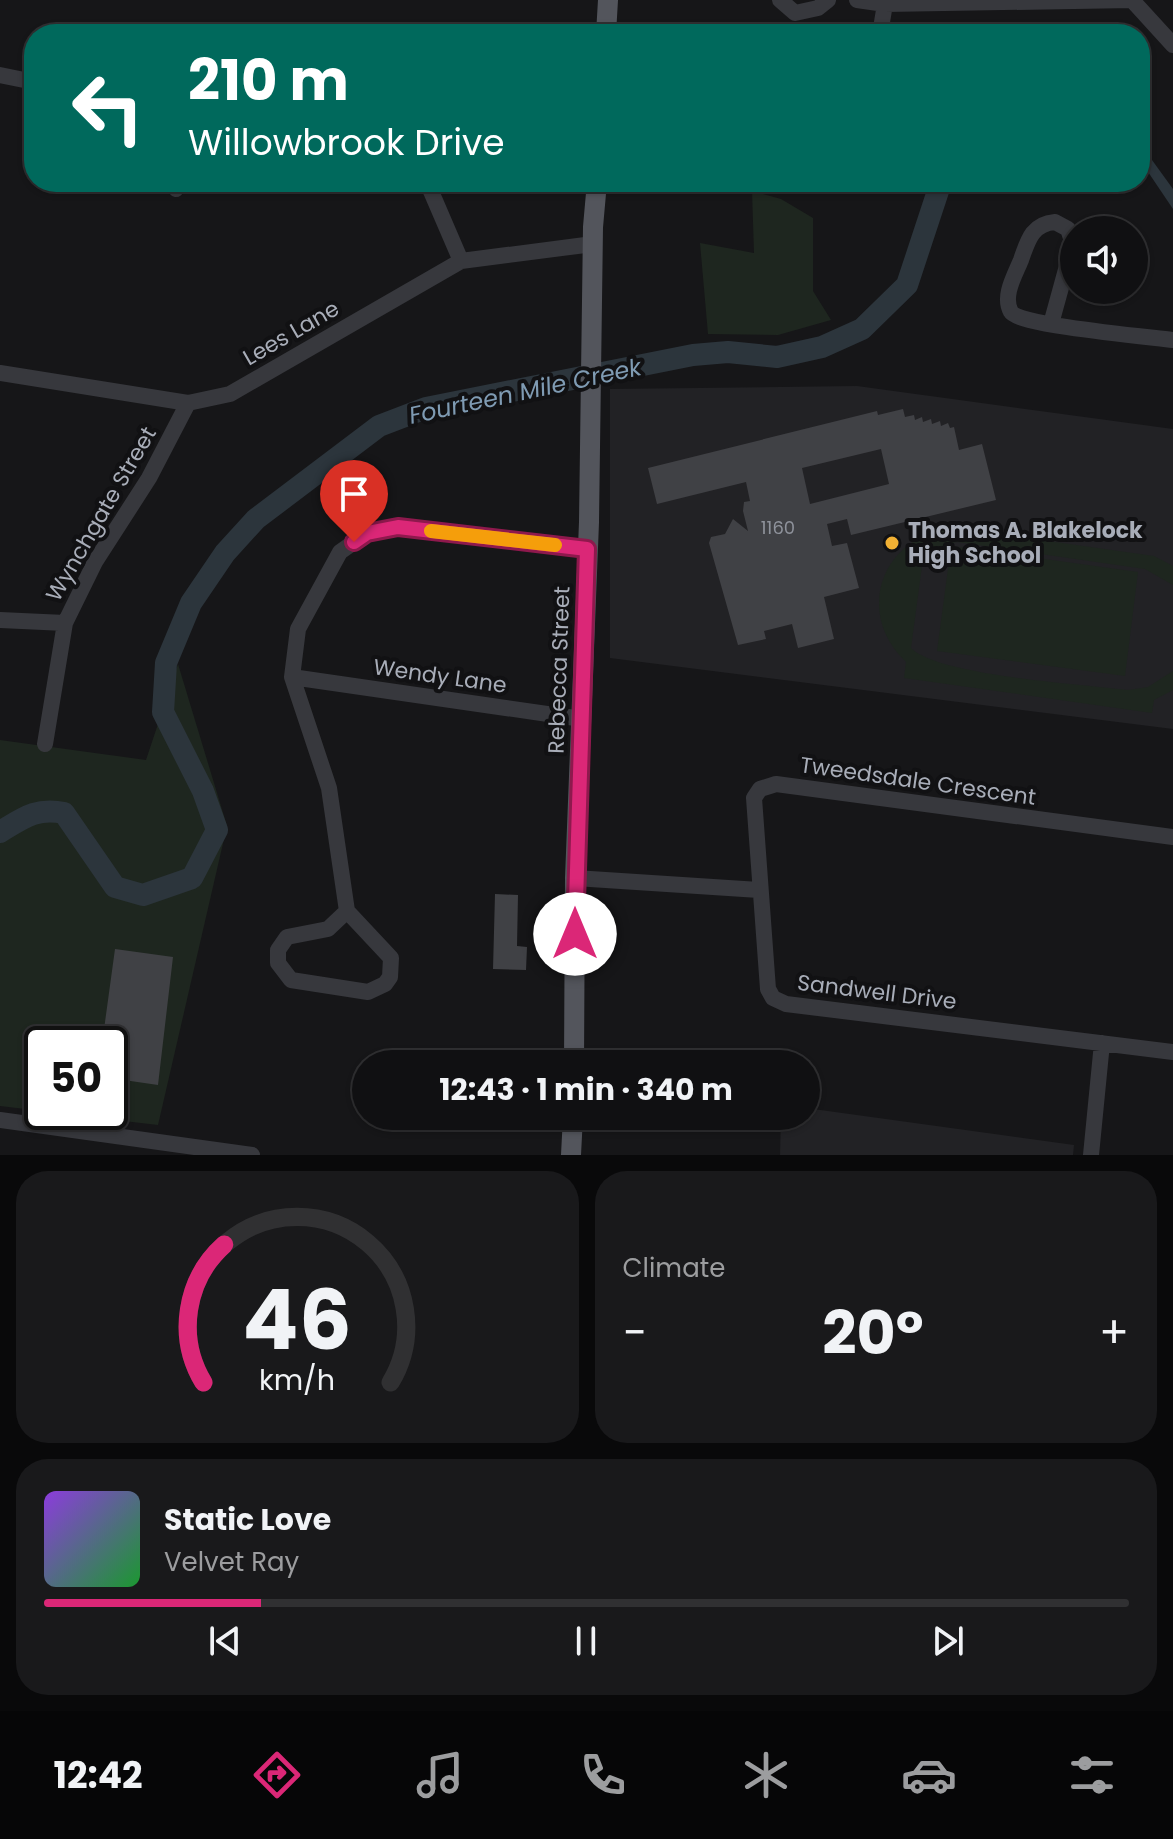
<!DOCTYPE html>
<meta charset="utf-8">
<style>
:root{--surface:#101012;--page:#19191b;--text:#f1f3f6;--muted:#9c9d9f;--line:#303032;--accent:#db2777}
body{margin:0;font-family:Poppins,sans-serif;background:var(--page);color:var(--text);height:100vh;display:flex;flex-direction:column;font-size:30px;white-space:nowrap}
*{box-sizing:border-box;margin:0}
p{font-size:26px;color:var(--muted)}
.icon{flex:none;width:44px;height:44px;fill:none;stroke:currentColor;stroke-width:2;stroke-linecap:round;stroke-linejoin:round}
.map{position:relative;height:1155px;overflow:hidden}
.panel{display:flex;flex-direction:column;gap:16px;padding:16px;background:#09090a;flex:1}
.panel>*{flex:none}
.hud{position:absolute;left:24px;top:24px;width:1126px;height:168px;border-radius:32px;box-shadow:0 2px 6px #0004,0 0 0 2px var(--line);background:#00695c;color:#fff;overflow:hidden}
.tools{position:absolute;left:1060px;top:216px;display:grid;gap:16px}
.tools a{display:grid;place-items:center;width:88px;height:88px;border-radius:50%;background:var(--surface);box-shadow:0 2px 6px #0004,0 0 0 2px var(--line);font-size:40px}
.speed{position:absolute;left:24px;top:1026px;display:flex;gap:16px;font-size:40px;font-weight:700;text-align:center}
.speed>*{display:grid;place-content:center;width:104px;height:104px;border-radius:50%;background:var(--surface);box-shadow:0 2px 6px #0004,0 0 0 2px var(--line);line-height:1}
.speed .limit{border:4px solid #111;border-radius:12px;background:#fff;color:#111}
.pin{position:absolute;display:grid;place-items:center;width:68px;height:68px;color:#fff;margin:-82px -34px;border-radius:50% 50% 50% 0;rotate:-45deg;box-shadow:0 0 8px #0007}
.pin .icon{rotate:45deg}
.me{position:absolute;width:88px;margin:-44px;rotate:0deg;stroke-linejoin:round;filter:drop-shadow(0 0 6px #0008)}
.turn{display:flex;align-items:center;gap:28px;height:168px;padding:0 32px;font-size:36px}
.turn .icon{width:104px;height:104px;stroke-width:2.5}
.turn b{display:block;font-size:56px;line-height:68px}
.big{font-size:60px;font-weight:700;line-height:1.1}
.panel .widget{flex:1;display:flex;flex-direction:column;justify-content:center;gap:12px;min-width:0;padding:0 28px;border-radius:32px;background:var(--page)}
.panel .dial{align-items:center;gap:0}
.dial svg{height:208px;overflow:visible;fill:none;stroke:var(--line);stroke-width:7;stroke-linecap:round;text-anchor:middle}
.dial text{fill:var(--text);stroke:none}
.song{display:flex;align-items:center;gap:24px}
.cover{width:96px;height:96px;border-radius:12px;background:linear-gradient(135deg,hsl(270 70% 55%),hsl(130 70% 35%))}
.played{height:8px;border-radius:4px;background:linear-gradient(90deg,var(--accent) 20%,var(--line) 20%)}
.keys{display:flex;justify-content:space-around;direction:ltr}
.heat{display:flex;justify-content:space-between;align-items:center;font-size:44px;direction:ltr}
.panel .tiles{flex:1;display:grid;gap:16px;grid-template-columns:1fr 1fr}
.widget:last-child{grid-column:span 2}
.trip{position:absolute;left:352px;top:1050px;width:468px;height:80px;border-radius:40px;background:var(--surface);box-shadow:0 2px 6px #0004,0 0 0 2px var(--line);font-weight:700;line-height:80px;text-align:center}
.dock{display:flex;height:128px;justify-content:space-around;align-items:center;background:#060607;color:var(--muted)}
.dock .icon{width:56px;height:56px}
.dock .current{color:var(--accent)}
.dock b{font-size:36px;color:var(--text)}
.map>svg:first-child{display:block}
</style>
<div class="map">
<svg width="1173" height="1155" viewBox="0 0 1173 1155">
<rect width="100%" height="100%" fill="#161618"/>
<path fill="#222225" d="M857,386L1173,429V729L610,658V389Z
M806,1108L1074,1145L1073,1155H780L781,1116H806Z"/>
<path fill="#1e261f" d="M752,191L781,199L813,218V291L831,320L778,335L708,334L700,243L754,253Z
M957,528L1154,556L1173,566V585L1145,569L957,542L924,551L911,648C939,676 1083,684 1128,690L1148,687L1173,671V690L1154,700L1152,713L904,678L906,662C852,611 884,532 957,528Z
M951,546L1138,572L1125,676L937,651Z
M178,664L227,826L158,1125L47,1112H110V1044H42V1111L0,1106V740L146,760Z"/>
<path fill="#2c353c" d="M1144,149L1173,189V209L1140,160Z"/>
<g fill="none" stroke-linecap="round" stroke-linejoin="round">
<path stroke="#2c353c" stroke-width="22" d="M0,832C23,818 37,807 64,813L115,887L143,895L192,878L217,830L203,791L163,712L166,663L191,603L225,553L256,519L379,426L426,408L693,355L728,352L777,357L822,347L862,329L907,285L941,182"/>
</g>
<path fill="#404145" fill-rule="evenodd" d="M903,409L905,417L914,415L915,420L922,417L923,422L931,419L932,424L940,421L941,426L948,423L950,428L954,427L959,450L982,444L996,500L851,535L847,519L827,524L832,546L847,543L859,588L824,597L834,639L798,648L792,624L764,631L766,639L738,645L709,543L711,537L725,534L733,519L748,531L743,511L744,502L750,501L746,482L657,504L648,468L877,411L878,415ZM881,449L889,484L810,504L802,468Z
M495,894L518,895L517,946L527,947L526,970L493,969Z
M115,949L173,957L158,1085L110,1078V1044H102Z"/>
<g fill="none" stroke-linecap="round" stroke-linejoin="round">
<path stroke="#37383d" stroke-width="16" d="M780,0L795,13L818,8L828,0
M857,0L885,4L1132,0
M1132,0L1173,45
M880,34L885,4
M0,75L34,82
M427,182L461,261
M794,182H819
M176,189L177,182
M1051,324L1073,244L1068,229L1055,222C1032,224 1028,240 1021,260C1015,275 1002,296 1011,312C1017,325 1150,337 1173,340
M0,373L188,403L230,394L461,261L593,244
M0,620L65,623
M292,677L582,719
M45,744L65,623L95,562L149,478L188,403
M1173,837L776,784L760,789L754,798L768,989L773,998L786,1004L1173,1052
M575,878L759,890
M347,911L328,929L287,937L278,950V963L291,980L368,992L385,984L390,977L391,958L347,911L329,788L292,677L298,629L340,552L367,533L398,527L587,549
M0,1120L252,1155
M1091,1155L1102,1043"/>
<path stroke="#53555c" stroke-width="20" d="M606,34L608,0
M574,1064L575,878L589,522L593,227L597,182
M571,1155L573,1116"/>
</g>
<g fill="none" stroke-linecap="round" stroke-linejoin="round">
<defs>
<path id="route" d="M354,542L367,533L398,527L587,549L575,934"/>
</defs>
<use href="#route" stroke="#8e194d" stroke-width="20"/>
<use href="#route" stroke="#db2777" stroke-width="14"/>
<path stroke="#f59e0b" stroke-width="14" d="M431,531L555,545"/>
</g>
<circle fill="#f2b134" stroke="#111113" stroke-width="3" cx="892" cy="543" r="8"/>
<g text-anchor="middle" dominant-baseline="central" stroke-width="8" stroke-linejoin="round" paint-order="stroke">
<g font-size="18" fill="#8e929b">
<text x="778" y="527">1160</text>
</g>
<g font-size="22" fill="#a8adb8" stroke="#111113">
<text transform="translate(291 333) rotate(-30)">Lees Lane</text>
<text transform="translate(101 514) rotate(-60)">Wynchgate Street</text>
<text transform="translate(559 670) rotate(-88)">Rebecca Street</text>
<text transform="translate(440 676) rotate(8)">Wendy Lane</text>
<text transform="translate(918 781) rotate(8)">Tweedsdale Crescent</text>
<text transform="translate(877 992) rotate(7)">Sandwell Drive</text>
</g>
<g font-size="22" font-weight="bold" fill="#a8adb8" stroke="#111113" text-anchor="start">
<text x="908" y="530">Thomas A. Blakelock<tspan x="908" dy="25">High School</tspan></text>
</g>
<g font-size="24" font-style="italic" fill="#7f9bb3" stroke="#111113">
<text transform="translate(525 391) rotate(-12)">Fourteen Mile Creek</text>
</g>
</g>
</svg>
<div class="tools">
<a><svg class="icon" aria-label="sound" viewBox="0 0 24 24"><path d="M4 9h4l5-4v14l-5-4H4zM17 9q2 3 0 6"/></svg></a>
</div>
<div class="speed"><div class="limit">50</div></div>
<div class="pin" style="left:354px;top:542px;background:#d93025"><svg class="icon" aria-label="arrive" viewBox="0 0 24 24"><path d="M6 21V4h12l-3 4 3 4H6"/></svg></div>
<svg class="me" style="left:575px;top:934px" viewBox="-20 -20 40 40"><circle r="19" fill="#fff"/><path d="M0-13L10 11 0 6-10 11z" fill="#db2777"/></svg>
<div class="trip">12:43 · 1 min · 340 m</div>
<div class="hud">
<div class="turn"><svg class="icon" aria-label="left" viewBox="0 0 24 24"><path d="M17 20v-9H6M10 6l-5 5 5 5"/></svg><div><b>210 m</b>Willowbrook Drive</div></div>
</div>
</div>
<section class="panel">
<div class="tiles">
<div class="widget dial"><svg viewBox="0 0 100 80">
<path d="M14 69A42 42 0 1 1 86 69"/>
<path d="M14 69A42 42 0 0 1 22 16" stroke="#db2777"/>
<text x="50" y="56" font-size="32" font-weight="700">46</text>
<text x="50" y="72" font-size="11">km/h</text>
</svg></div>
<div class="widget"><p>Climate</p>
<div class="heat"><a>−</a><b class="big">20°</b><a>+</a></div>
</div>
<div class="widget">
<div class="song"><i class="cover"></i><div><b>Static Love</b><p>Velvet Ray</p></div></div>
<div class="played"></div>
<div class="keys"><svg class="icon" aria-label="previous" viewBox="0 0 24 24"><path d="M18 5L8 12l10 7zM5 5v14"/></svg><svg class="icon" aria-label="pause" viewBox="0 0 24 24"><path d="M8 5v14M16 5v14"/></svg><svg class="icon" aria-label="next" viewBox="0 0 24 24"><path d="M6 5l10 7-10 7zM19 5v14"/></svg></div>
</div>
</div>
</section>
<nav class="dock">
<b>12:42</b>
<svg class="icon current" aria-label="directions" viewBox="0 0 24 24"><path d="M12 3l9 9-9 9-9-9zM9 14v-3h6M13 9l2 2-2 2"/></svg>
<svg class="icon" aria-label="music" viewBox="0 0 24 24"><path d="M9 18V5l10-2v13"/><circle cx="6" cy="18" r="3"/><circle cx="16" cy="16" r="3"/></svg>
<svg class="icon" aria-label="phone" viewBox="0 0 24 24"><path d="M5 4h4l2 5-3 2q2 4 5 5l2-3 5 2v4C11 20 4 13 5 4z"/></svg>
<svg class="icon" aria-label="climate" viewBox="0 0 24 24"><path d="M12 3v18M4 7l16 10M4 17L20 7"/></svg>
<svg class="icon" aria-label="car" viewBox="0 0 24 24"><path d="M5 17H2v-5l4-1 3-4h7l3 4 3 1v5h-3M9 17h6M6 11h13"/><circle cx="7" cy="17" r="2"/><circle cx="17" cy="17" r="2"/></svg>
<svg class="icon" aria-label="filters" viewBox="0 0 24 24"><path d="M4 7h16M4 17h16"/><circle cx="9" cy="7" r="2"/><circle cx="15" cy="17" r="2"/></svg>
</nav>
